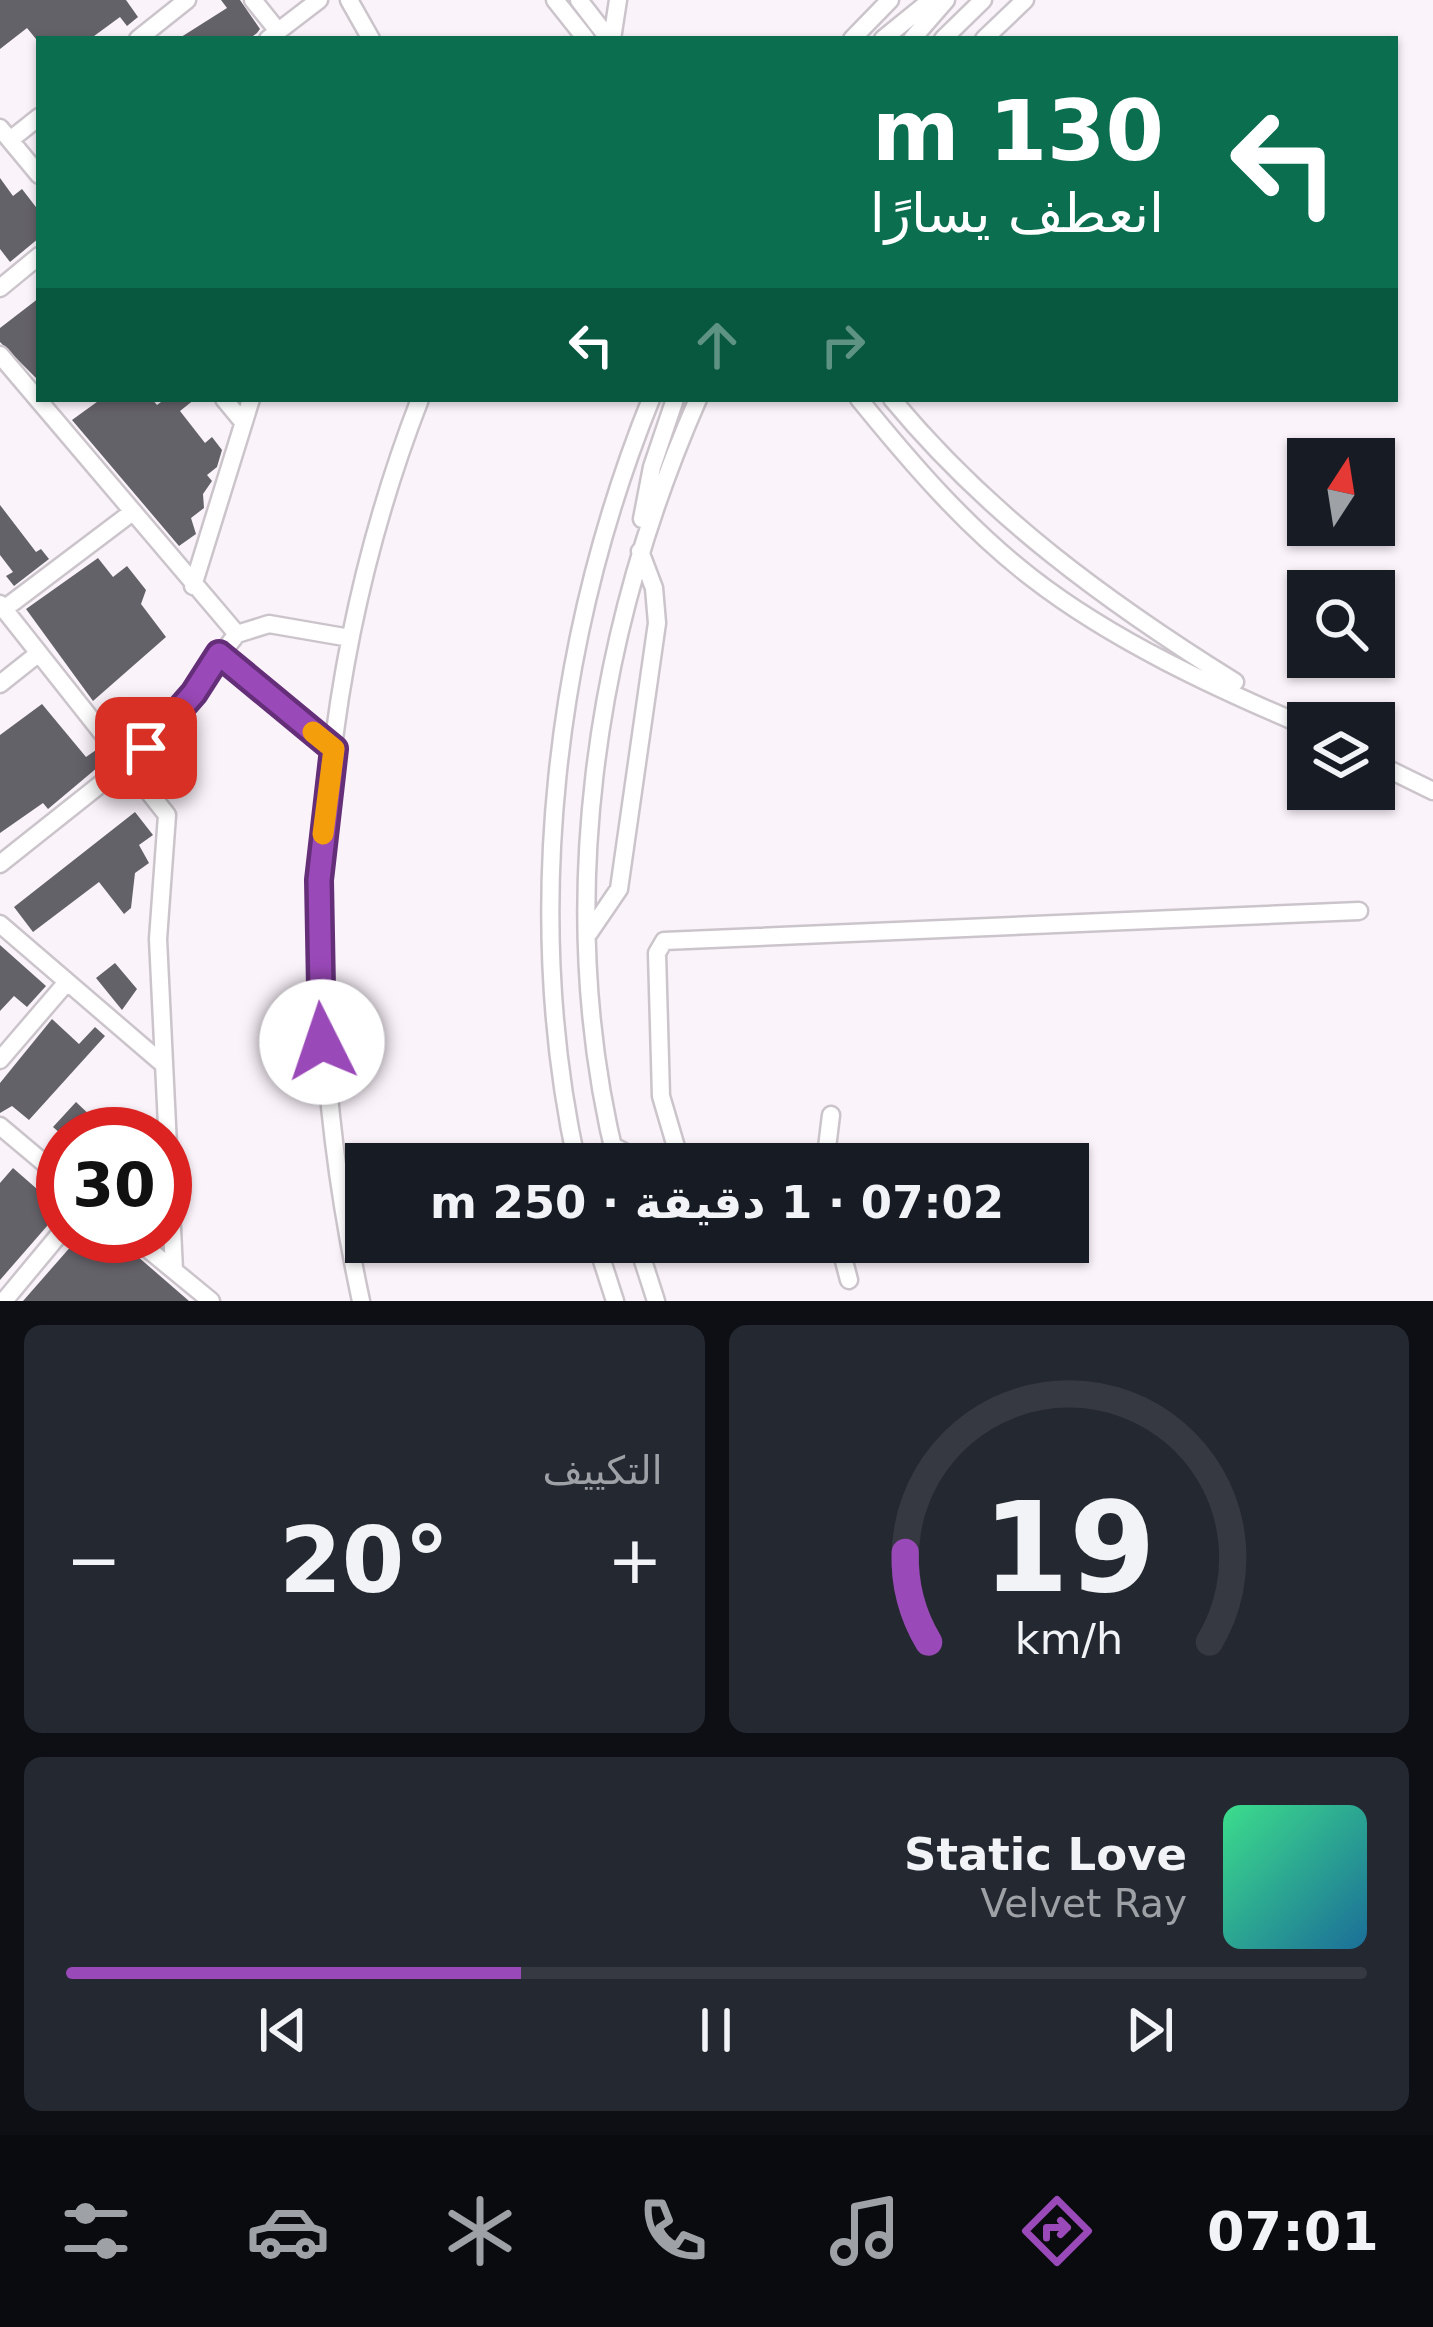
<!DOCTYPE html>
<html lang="ar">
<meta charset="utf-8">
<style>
:root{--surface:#171b24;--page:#242831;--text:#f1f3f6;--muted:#9ea1a6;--line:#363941;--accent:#9a49b8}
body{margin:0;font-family:"DejaVu Sans","Noto Sans Arabic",sans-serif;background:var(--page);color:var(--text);direction:rtl;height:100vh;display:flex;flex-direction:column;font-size:45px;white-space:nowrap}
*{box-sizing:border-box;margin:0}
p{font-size:39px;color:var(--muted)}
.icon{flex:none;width:66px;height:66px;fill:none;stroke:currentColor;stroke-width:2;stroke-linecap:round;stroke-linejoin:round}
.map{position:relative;height:1301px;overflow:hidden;direction:ltr}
.side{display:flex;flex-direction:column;gap:24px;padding:24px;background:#0d0f14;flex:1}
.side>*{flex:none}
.top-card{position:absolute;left:36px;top:36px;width:1362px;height:366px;border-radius:0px;box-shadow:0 3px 9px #0004;direction:rtl;background:#0b6e4f;color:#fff;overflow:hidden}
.needle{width:78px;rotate:12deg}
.buttons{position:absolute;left:1287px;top:438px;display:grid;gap:24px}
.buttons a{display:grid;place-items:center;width:108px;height:108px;border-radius:0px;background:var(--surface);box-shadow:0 3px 9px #0004;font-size:60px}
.speed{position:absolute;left:36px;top:1107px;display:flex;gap:24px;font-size:60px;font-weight:700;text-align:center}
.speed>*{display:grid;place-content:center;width:156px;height:156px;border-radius:50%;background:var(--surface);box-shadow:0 3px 9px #0004;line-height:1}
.speed .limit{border:18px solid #d22;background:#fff;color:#111}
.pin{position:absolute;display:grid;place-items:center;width:102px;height:102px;color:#fff;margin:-51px;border-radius:24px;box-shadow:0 6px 18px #0006}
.me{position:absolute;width:132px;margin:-66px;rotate:356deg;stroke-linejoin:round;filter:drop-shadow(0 0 9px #0008)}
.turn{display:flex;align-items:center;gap:42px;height:252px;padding:0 36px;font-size:54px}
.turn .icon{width:156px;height:156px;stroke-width:2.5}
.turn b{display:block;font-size:84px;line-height:102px}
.lanes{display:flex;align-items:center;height:114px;padding:0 36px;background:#0003;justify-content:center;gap:60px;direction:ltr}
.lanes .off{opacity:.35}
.big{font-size:90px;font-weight:700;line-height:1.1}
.side .widget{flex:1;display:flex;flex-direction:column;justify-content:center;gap:18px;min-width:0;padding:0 42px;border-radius:18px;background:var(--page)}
.side .dial{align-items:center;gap:0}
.dial svg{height:312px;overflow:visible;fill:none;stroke:var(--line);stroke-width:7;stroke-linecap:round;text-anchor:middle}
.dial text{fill:var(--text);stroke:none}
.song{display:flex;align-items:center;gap:36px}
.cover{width:144px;height:144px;border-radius:18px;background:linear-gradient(135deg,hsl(150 70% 55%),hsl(200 70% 35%))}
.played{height:12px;border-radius:6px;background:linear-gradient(90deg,var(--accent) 35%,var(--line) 35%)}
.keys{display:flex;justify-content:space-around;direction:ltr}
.heat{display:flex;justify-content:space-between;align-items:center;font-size:66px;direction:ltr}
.side .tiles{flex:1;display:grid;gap:24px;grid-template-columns:1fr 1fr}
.widget:last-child{grid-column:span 2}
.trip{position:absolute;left:345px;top:1143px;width:744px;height:120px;border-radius:0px;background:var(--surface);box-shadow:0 3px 9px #0004;font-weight:700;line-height:120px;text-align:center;direction:rtl}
.menu{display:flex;height:192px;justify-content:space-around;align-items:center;background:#090b0e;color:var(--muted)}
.menu .icon{width:84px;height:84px}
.menu .selected{color:var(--accent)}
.menu b{font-size:54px;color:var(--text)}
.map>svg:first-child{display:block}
</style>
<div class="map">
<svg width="1433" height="1301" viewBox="0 0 1433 1301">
<rect width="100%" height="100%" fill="#faf3fa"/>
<path fill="#646269" d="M0,0H126L138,17L127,26L120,17L90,39H36L27,28L0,49Z
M221,0H240L260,29L257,33L249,39H178L227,8Z
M0,178L13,196L22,189L39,211V238L10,262L0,249Z
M39,298V381L0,342V328Z
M101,399H152L157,405L165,399H195L180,411L205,443L212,437L222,450L217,467L207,475L212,481L203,494L204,508L191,518L196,534L179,546L72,420Z
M0,505L36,552L41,549L49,559L14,586L6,576L13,572L0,555Z
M98,558L113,577L127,566L146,590L141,604L166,637L93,701L26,609Z
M42,704L86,757L96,750L104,762L48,809L43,803L0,833V735Z
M135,812L153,835L139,845L149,863L135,873L131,908L124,914L99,882L33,932L14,907Z
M0,945L46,986L27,1007L14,996L0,1011Z
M115,963L137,989L122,1010L96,978Z
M52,1019L79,1044L95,1027L105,1036L29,1120L12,1106L0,1113V1083Z
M76,1102L110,1134H61L53,1127Z
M13,1168L61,1210L0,1280V1183Z
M80,1236H114L189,1301H23Z"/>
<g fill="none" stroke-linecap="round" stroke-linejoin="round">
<defs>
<path id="minor" d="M253,0L278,31
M349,0L371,39
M555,0L586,39
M579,0L609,39
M138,39L187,0
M268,39L319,0
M612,39L618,0
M852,39L890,0
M883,39L931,0
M912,39L946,0
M943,39L983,0
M984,39L1025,0
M0,128L39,175
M10,140L39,117
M0,288L39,256
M0,355L237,634
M224,399L243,422
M859,399C911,463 966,527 1032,578C1112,640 1215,688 1308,727
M892,399C989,516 1107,602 1235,682
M642,519L652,467L675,399
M193,586L251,399
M0,604L167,815L158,939L174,1270
M4,609L131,513
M219,654L334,749
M0,684L39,653
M1374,762L1433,791
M0,864L146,748L237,634L269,624L350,638
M0,924L163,1064
M589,933L619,889L657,623L654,588L640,551
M0,1060L67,982
M0,1126L63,1179
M613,1146L643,1162L677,1154
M577,1164C522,913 555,637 651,399
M617,1164C553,910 594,636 698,399
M681,1164L661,1096L657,953L664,941L1359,911
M825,1164L831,1115
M132,1236L211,1301
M596,1242L615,1301
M637,1242L656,1301
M839,1242L849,1280
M4,1301L63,1230
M361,1301C296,1000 308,688 420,399"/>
</defs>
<use href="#minor" stroke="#cbc5cb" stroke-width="21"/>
<use href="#minor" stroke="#fff" stroke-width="16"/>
</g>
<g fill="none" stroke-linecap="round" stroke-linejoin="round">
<defs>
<path id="route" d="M146,748L194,693L219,654L334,749L319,880L322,1042"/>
</defs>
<use href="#route" stroke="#642f78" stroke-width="30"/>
<use href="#route" stroke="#9a49b8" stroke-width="21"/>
<path stroke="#f59e0b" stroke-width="21" d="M313,732L334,749L323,834"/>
</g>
</svg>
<div class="buttons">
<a><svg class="needle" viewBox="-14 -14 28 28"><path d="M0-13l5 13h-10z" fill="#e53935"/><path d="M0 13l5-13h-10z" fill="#9ea1a6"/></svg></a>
<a><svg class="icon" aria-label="search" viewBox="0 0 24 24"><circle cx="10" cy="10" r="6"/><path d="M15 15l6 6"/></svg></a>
<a><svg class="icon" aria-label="layers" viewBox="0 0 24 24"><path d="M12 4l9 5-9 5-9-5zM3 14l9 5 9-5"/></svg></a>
</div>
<div class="speed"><div class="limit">30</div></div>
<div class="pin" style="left:146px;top:748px;background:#d93025"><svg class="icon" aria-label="arrive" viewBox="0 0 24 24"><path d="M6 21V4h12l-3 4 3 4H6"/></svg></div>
<svg class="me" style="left:322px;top:1042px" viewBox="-20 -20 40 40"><circle r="19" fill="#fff"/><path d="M0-13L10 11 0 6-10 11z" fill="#9a49b8"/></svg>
<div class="trip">07:02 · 1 دقيقة · 250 m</div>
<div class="top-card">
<div class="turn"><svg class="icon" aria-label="left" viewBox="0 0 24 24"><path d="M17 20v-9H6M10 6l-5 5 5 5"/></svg><div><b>130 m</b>انعطف يسارًا</div></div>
<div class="lanes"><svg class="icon" aria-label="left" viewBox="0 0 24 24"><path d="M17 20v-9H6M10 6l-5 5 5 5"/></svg><svg class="icon off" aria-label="ahead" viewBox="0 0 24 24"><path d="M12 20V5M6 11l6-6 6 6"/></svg><svg class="icon off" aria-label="right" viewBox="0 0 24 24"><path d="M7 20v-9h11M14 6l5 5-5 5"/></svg></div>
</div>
</div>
<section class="side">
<div class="tiles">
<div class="widget dial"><svg viewBox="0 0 100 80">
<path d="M14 69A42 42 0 1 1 86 69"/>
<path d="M14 69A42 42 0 0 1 8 46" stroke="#9a49b8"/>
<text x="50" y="56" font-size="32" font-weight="700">19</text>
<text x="50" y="72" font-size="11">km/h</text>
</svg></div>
<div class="widget"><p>التكييف</p>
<div class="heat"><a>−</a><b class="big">20°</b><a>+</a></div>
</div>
<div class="widget">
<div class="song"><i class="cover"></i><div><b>Static Love</b><p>Velvet Ray</p></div></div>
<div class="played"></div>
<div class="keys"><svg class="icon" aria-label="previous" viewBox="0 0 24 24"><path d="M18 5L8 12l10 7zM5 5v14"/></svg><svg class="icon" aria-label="pause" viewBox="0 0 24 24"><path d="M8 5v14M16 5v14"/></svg><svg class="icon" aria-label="next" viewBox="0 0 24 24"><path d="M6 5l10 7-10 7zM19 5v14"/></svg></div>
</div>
</div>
</section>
<nav class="menu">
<b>07:01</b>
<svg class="icon selected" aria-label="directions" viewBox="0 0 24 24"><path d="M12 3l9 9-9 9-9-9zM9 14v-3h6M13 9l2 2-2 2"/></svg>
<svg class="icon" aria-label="music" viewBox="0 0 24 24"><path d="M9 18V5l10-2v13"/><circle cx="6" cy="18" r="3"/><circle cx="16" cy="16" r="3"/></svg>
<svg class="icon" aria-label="phone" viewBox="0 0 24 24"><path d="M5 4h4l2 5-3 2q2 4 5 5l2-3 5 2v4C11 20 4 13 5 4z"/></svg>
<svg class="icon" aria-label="climate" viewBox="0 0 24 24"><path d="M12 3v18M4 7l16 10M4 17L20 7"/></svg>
<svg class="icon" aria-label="car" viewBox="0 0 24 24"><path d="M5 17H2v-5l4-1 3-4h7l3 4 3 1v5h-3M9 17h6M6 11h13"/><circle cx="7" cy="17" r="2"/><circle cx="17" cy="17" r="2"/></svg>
<svg class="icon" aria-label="filters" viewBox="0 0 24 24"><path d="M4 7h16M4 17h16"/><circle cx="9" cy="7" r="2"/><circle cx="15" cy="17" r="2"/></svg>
</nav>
